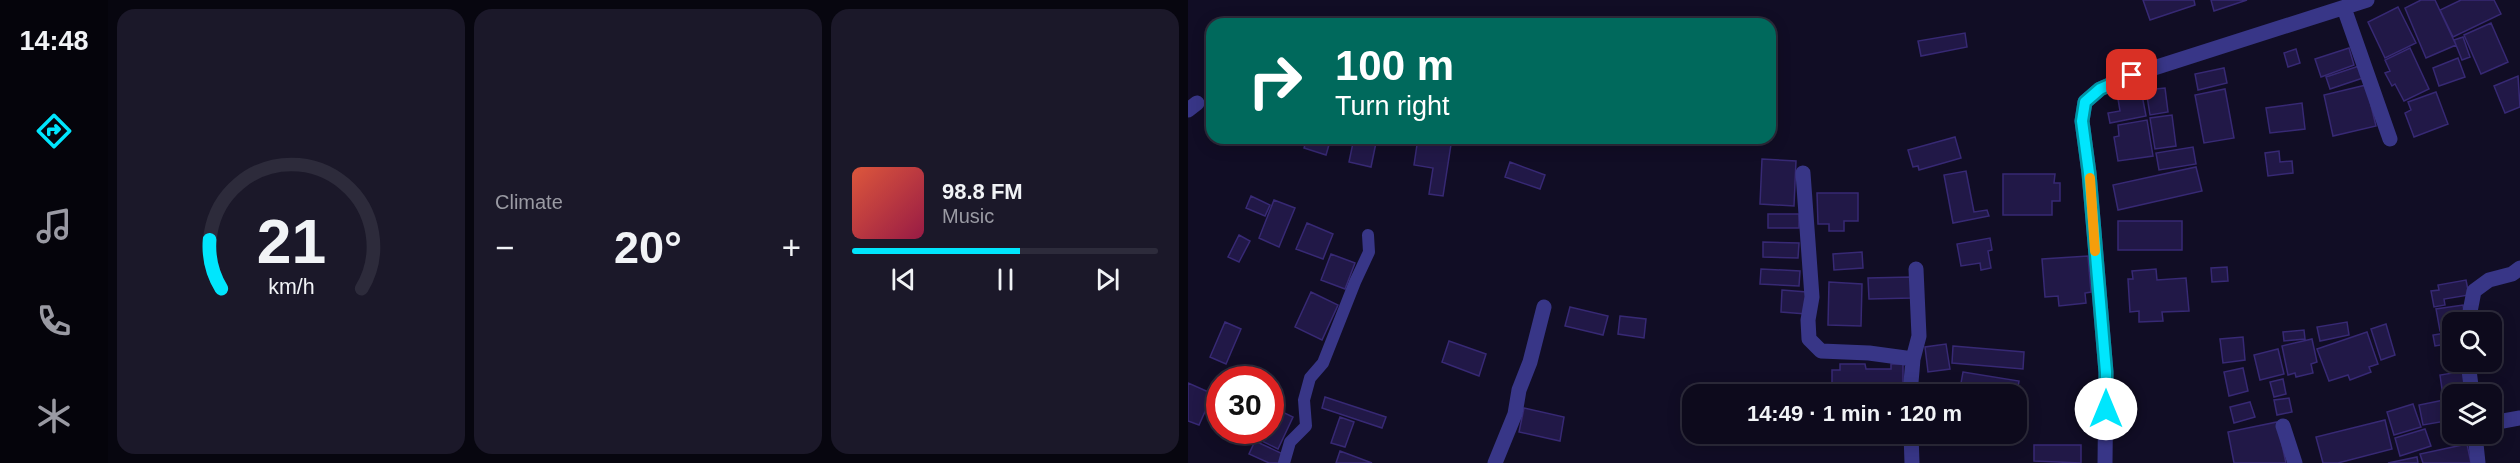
<!DOCTYPE html>
<meta charset="utf-8">
<style>
:root{--surface:#0d0a1c;--page:#1b1829;--text:#f1f3f6;--muted:#9a9aa3;--line:#2d2b3b;--accent:#00e6fd}
body{margin:0;font-family:Arial,sans-serif;background:var(--page);color:var(--text);height:100vh;display:flex;flex-direction:column;font-size:22px;white-space:nowrap}
*{box-sizing:border-box;margin:0}
p{font-size:20px;color:var(--muted)}
.icon{flex:none;width:33px;height:33px;fill:none;stroke:currentColor;stroke-width:2;stroke-linecap:round;stroke-linejoin:round}
.map{position:relative;flex:1;overflow:hidden}
.sheet{display:flex;flex-direction:column;gap:9px;padding:9px;background:#07060f;width:1080px}
.sheet>*{flex:none}
.top-card{position:absolute;left:18px;top:18px;width:570px;height:126px;border-radius:18px;box-shadow:0 3px 15px #0003,0 0 0 2px var(--line);background:#00695c;color:#fff;overflow:hidden}
.fabs{position:absolute;left:1254px;top:312px;display:grid;gap:12px}
.fabs a{display:grid;place-items:center;width:60px;height:60px;border-radius:12px;background:var(--surface);box-shadow:0 3px 15px #0003,0 0 0 2px var(--line);font-size:30px}
.speed{position:absolute;left:18px;top:366px;display:flex;gap:12px;font-size:30px;font-weight:700;text-align:center}
.speed>*{display:grid;place-content:center;width:78px;height:78px;border-radius:50%;background:var(--surface);box-shadow:0 3px 15px #0003,0 0 0 2px var(--line);line-height:1}
.speed .limit{border:9px solid #d22;background:#fff;color:#111}
.pin{position:absolute;display:grid;place-items:center;width:51px;height:51px;color:#fff;margin:-26px;border-radius:12px;box-shadow:0 3px 9px #0006}
.me{position:absolute;width:66px;margin:-33px;rotate:0deg;stroke-linejoin:round;filter:drop-shadow(0 0 4px #0008)}
.turn{display:flex;align-items:center;gap:21px;height:126px;padding:0 30px;font-size:27px}
.turn .icon{width:78px;height:78px;stroke-width:2.5}
.turn b{display:block;font-size:42px;line-height:51px}
.big{font-size:45px;font-weight:700;line-height:1.1}
.sheet .widget{flex:1;display:flex;flex-direction:column;justify-content:center;gap:9px;min-width:0;padding:0 21px;border-radius:18px;background:var(--page)}
.sheet .dial{align-items:center;gap:0}
.dial svg{height:156px;overflow:visible;fill:none;stroke:var(--line);stroke-width:7;stroke-linecap:round;text-anchor:middle}
.dial text{fill:var(--text);stroke:none}
.song{display:flex;align-items:center;gap:18px}
.cover{width:72px;height:72px;border-radius:9px;background:linear-gradient(135deg,hsl(10 70% 55%),hsl(340 70% 35%))}
.played{height:6px;border-radius:3px;background:linear-gradient(90deg,var(--accent) 55%,var(--line) 55%)}
.keys{display:flex;justify-content:space-around;direction:ltr}
.heat{display:flex;justify-content:space-between;align-items:center;font-size:33px;direction:ltr}
.sheet .tiles{flex:1;display:grid;gap:9px;grid-template-columns:repeat(3,1fr)}
.trip{position:absolute;left:494px;top:384px;width:345px;height:60px;border-radius:18px;background:var(--surface);box-shadow:0 3px 15px #0003,0 0 0 2px var(--line);font-weight:700;line-height:60px;text-align:center}
main{display:flex;flex:1;min-height:0}
.tab-bar{display:flex;flex-direction:column;width:108px;justify-content:space-around;align-items:center;background:#05040b;color:var(--muted)}
.tab-bar .icon{width:42px;height:42px}
.tab-bar .on{color:var(--accent)}
.tab-bar b{font-size:27px;color:var(--text)}
.map>svg:first-child{display:block}
</style>
<main>
<nav class="tab-bar">
<b>14:48</b>
<svg class="icon on" aria-label="directions" viewBox="0 0 24 24"><path d="M12 3l9 9-9 9-9-9zM9 14v-3h6M13 9l2 2-2 2"/></svg>
<svg class="icon" aria-label="music" viewBox="0 0 24 24"><path d="M9 18V5l10-2v13"/><circle cx="6" cy="18" r="3"/><circle cx="16" cy="16" r="3"/></svg>
<svg class="icon" aria-label="phone" viewBox="0 0 24 24"><path d="M5 4h4l2 5-3 2q2 4 5 5l2-3 5 2v4C11 20 4 13 5 4z"/></svg>
<svg class="icon" aria-label="climate" viewBox="0 0 24 24"><path d="M12 3v18M4 7l16 10M4 17L20 7"/></svg>
</nav>
<section class="sheet">
<div class="tiles">
<div class="widget dial"><svg viewBox="0 0 100 80">
<path d="M14 69A42 42 0 1 1 86 69"/>
<path d="M14 69A42 42 0 0 1 8 44" stroke="#00e6fd"/>
<text x="50" y="56" font-size="32" font-weight="700">21</text>
<text x="50" y="72" font-size="11">km/h</text>
</svg></div>
<div class="widget"><p>Climate</p>
<div class="heat"><a>−</a><b class="big">20°</b><a>+</a></div>
</div>
<div class="widget">
<div class="song"><i class="cover"></i><div><b>98.8 FM</b><p>Music</p></div></div>
<div class="played"></div>
<div class="keys"><svg class="icon" aria-label="previous" viewBox="0 0 24 24"><path d="M18 5L8 12l10 7zM5 5v14"/></svg><svg class="icon" aria-label="pause" viewBox="0 0 24 24"><path d="M8 5v14M16 5v14"/></svg><svg class="icon" aria-label="next" viewBox="0 0 24 24"><path d="M6 5l10 7-10 7zM19 5v14"/></svg></div>
</div>
</div>
</section>
<div class="map">
<svg width="1332" height="463" viewBox="0 0 1332 463">
<rect width="100%" height="100%" fill="#110d25"/>
<path fill="#211847" stroke="#372974" stroke-width="1.5" d="M955,0H1006L1007,5L962,20Z
M1023,0H1059L1026,11Z
M1233,0H1247L1268,45L1238,58L1217,8Z
M1273,0H1306L1313,14L1265,37L1252,10Z
M1210,7L1228,43L1197,58L1180,22Z
M1303,23L1320,62L1293,74L1276,35Z
M777,33L779,47L733,56L730,41Z
M1275,37L1282,57L1274,60L1266,40Z
M1161,48L1166,65L1133,77L1127,59Z
M1222,48L1241,89L1216,101L1207,84L1204,86L1197,73L1202,71L1197,60Z
M1108,49L1112,63L1100,67L1096,53Z
M1270,58L1277,77L1251,86L1245,68Z
M1171,66L1175,78L1142,89L1138,77Z
M1036,68L1039,83L1010,90L1007,74Z
M1330,76L1332,107L1317,113L1306,86Z
M1178,85L1188,126L1145,136L1136,95Z
M977,88L980,112L962,115L958,90Z
M1037,89L1046,138L1016,143L1007,95Z
M1248,92L1260,124L1226,137L1217,113L1223,110L1220,102Z
M954,95L958,116L922,123L920,113L932,111L930,99Z
M1114,103L1117,129L1082,133L1078,108Z
M984,115L988,146L967,149L962,118Z
M959,120L965,156L930,161L926,137L931,136L930,125Z
M767,137L773,158L731,170L730,166L725,167L720,150Z
M119,138H143L138,155L116,148Z
M166,138H189L183,167L161,162Z
M230,138H264L255,196L241,194L245,168L226,165Z
M1005,147L1008,164L971,170L968,153Z
M1091,151L1092,162L1104,161L1105,173L1080,176L1077,153Z
M574,159L608,161L606,206L572,204Z
M322,162L357,175L352,189L317,177Z
M1008,167L1014,191L930,210L925,185Z
M778,171L786,212L799,210L801,216L765,223L756,175Z
M815,174H867L866,183H872V201H864V215H815Z
M629,193H670V221H656V231H641V224H630Z
M63,196L82,205L77,216L58,208Z
M86,200L107,208L91,247L71,238Z
M580,214H611V228H580Z
M930,221H994V250H930Z
M119,223L145,234L135,259L108,249Z
M51,235L62,241L51,262L40,257Z
M802,238L804,250L800,251L803,268L793,270L792,263L773,266L769,244Z
M575,242L611,243L610,258L575,257Z
M674,252L675,268L646,270L645,254Z
M143,254L167,263L157,289L133,280Z
M900,256L903,292L897,293L898,303L871,306L870,296L857,297L854,259Z
M1039,267L1040,281L1024,282L1023,268Z
M573,269L612,271L611,286L572,284Z
M968,269L969,280L998,278L1001,311L974,312L975,321L951,322V311L942,312L940,279H945L944,271Z
M723,277L724,298L681,299L680,278Z
M1278,280L1281,295L1256,299L1257,305L1246,307L1243,291L1251,290L1250,285Z
M641,282L674,284L673,326L640,325Z
M594,290L619,292L618,314L593,312Z
M123,292L150,305L134,340L107,327Z
M1275,305L1278,322H1264V329L1252,331L1248,309Z
M382,307L420,316L415,335L377,326Z
M432,316L458,319L456,338L430,334Z
M37,322L53,329L38,364L22,357Z
M1159,322L1161,335L1132,341L1129,327Z
M1198,324L1207,355L1193,360L1183,329Z
M1116,330L1117,339L1096,341L1095,332Z
M1179,332L1190,364L1181,367L1183,372L1162,380L1160,375L1141,381L1129,349Z
M1264,332V343L1247,346L1245,335Z
M1055,337L1057,360L1035,363L1032,339Z
M1124,339L1129,362L1123,364L1125,373L1108,377L1107,373L1100,375L1094,346Z
M261,341L298,354L291,376L254,362Z
M758,344L762,369L740,372L737,347Z
M765,346L836,352L835,369L764,363Z
M1090,349L1096,374L1072,380L1066,355Z
M652,364H677L678,369H703V364H715V394H644V370H652Z
M1055,368L1060,391L1041,396L1036,372Z
M1277,371L1281,392L1255,396L1252,375Z
M775,372L831,381L828,398V394H771Z
M1095,379L1098,394L1086,397L1082,382Z
M0,383L25,394L11,425L0,421Z
M137,397L198,417L194,428L134,408Z
M1101,398L1104,412L1089,415L1086,400Z
M1261,399L1264,420L1235,425L1231,405Z
M1062,402L1067,417L1046,423L1042,407Z
M1225,404L1233,427L1206,435L1199,412Z
M82,406L105,417L90,449L64,436L66,430H82Z
M336,408L376,417L372,441L331,432Z
M152,417L166,422L157,447L143,443Z
M1197,420L1204,449L1150,463H1135L1128,437Z
M1089,422L1098,463H1046L1040,432Z
M1237,429L1243,446L1212,456L1207,438Z
M67,441L95,454L91,463H81L61,454Z
M1279,444L1283,463H1235L1232,454Z
M846,445H893V463L846,461Z
M152,451L184,463H148Z
M1229,457L1230,463H1200Z"/>
<g fill="none" stroke-linecap="round" stroke-linejoin="round">
<path stroke="#383687" stroke-width="12" d="M96,463L102,442L118,426L116,400L122,378L135,363L167,282L181,252L180,235"/>
<path stroke="#383687" stroke-width="15" d="M1156,8L1202,139
M0,110L9,103
M615,173L624,297L620,320L621,339L633,351L681,353L725,359
M1280,322L1286,291L1301,280L1324,274L1332,268
M1280,362L1284,394
M722,394L725,359L731,336L728,269
M1304,423L1332,418
M1095,426L1107,463
M723,434L724,463
M1287,434L1290,463
M307,463L327,414L331,390L342,362L356,307
M917,463L918,372L901,173L894,121L897,102L912,89L944,75L1179,0"/>
</g>
<g fill="none" stroke-linecap="round" stroke-linejoin="round">
<defs>
<path id="route" d="M918,409V372L901,173L894,121L897,102L912,89L944,75"/>
</defs>
<use href="#route" stroke="#0096a4" stroke-width="15"/>
<use href="#route" stroke="#00e6fd" stroke-width="10"/>
<path stroke="#f59e0b" stroke-width="10" d="M902,178L907,251"/>
</g>
</svg>
<div class="fabs">
<a><svg class="icon" aria-label="search" viewBox="0 0 24 24"><circle cx="10" cy="10" r="6"/><path d="M15 15l6 6"/></svg></a>
<a><svg class="icon" aria-label="layers" viewBox="0 0 24 24"><path d="M12 4l9 5-9 5-9-5zM3 14l9 5 9-5"/></svg></a>
</div>
<div class="speed"><div class="limit">30</div></div>
<div class="pin" style="left:944px;top:75px;background:#d93025"><svg class="icon" aria-label="arrive" viewBox="0 0 24 24"><path d="M6 21V4h12l-3 4 3 4H6"/></svg></div>
<svg class="me" style="left:918px;top:409px" viewBox="-20 -20 40 40"><circle r="19" fill="#fff"/><path d="M0-13L10 11 0 6-10 11z" fill="#00e6fd"/></svg>
<div class="trip">14:49 · 1 min · 120 m</div>
<div class="top-card">
<div class="turn"><svg class="icon" aria-label="right" viewBox="0 0 24 24"><path d="M7 20v-9h11M14 6l5 5-5 5"/></svg><div><b>100 m</b>Turn right</div></div>
</div>
</div>
</main>
